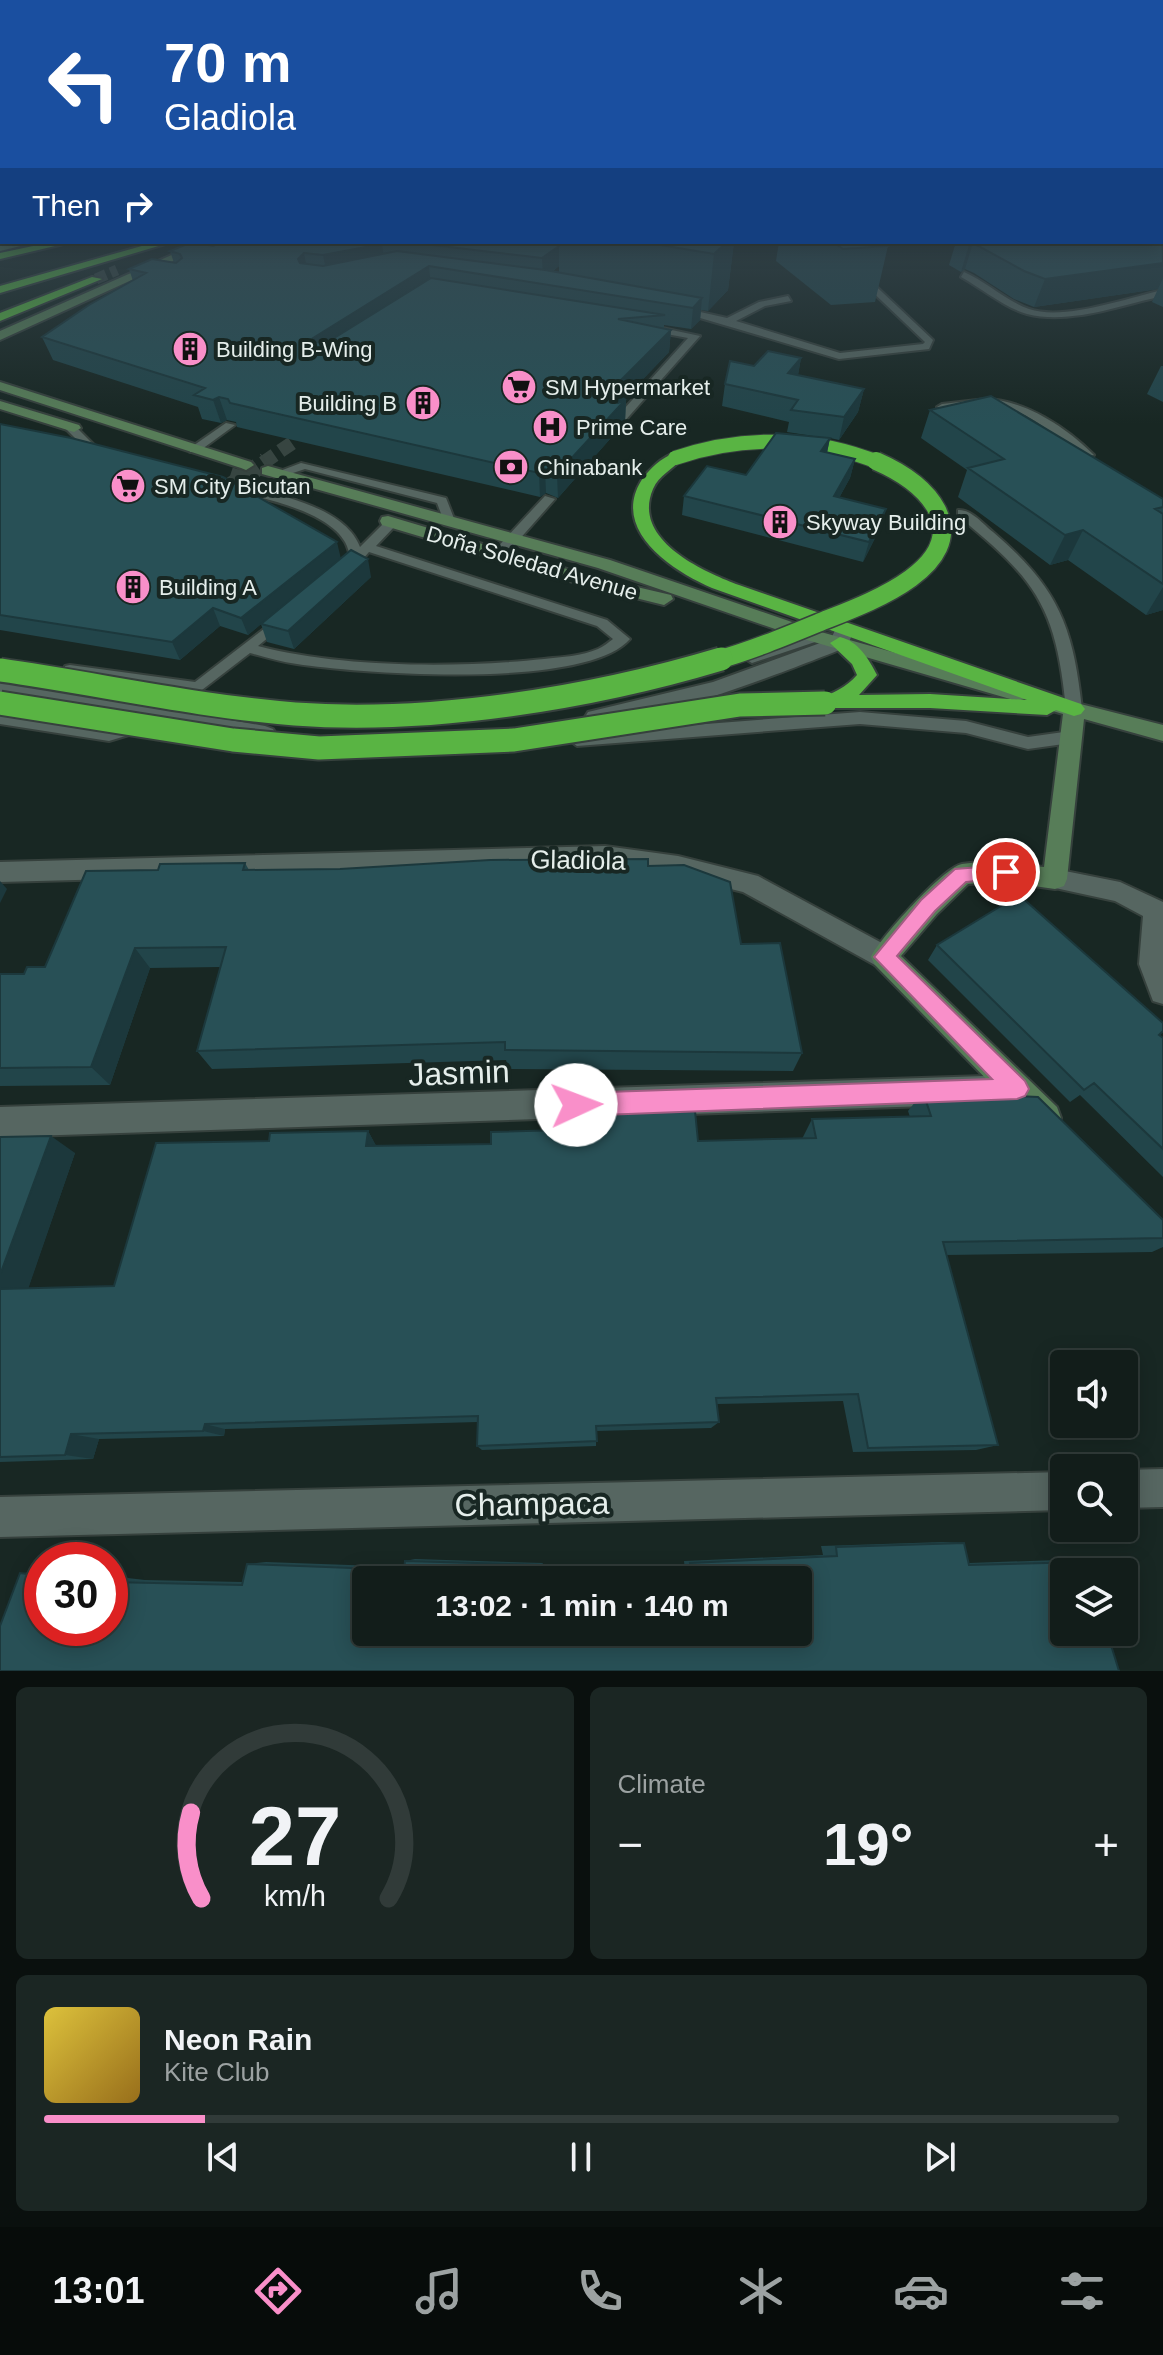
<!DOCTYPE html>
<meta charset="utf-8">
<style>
:root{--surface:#121d1a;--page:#1b2623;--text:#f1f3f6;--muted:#9ca2a2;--line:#313b39;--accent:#f98fc9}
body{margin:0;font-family:Arial,sans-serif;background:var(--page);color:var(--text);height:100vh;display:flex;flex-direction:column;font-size:30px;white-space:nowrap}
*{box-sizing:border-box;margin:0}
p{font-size:26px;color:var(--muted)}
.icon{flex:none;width:44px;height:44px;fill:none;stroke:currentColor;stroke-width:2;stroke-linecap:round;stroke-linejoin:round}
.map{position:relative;height:1671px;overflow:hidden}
.sheet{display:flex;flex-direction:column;gap:16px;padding:16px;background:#0a100e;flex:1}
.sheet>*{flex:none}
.top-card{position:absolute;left:0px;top:0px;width:1164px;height:244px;box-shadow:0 4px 20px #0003,0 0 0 2px var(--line);background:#1a4fa0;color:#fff;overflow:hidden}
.buttons{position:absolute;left:1050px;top:1350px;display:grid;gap:16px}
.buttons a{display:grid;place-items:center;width:88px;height:88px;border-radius:8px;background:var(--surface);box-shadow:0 4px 20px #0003,0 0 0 2px var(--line);font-size:40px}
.speed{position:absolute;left:24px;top:1542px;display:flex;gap:16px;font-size:40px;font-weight:700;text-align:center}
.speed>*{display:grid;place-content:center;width:104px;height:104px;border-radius:50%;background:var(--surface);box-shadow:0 4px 20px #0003,0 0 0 2px var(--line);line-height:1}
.speed .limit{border:12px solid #d22;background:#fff;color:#111}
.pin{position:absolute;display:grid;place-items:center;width:68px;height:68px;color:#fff;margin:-34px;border:4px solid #fff;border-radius:50%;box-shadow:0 2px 8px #0007}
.me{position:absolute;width:88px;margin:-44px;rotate:88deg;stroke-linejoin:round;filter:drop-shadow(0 0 6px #0008)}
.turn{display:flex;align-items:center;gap:28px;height:168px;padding:0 32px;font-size:36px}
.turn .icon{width:104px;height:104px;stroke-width:2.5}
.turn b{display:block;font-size:56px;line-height:68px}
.then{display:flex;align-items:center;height:76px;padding:0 32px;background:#0003;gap:16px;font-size:30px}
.big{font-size:60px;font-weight:700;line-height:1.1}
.sheet .card{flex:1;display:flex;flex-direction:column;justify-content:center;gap:12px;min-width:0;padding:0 28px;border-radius:12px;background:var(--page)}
.sheet .dial{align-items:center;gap:0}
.dial svg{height:208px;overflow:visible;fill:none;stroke:var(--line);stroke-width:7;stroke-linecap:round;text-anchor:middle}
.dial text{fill:var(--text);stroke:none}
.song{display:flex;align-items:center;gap:24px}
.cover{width:96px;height:96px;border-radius:12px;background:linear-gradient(135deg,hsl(50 70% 55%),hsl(40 70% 35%))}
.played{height:8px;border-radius:4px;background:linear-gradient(90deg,var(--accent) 15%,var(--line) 15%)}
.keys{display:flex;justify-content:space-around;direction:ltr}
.heat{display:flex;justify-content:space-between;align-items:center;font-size:44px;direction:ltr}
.sheet .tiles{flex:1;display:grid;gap:16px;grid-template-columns:1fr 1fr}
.card:last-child{grid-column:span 2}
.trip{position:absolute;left:352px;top:1566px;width:460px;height:80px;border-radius:8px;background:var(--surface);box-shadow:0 4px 20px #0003,0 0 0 2px var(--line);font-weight:700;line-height:80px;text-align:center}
.tab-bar{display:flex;height:128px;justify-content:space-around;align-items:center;background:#070c0a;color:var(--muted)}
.tab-bar .icon{width:56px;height:56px}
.tab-bar .on{color:var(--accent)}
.tab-bar b{font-size:36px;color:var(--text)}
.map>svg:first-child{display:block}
</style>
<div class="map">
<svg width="1163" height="1671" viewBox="0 0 1163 1671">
<rect width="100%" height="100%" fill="#182723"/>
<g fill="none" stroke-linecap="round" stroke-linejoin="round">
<path stroke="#374541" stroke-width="14" stroke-dasharray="14 7" stroke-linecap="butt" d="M263,463L295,441"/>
<path stroke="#374541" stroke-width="18" stroke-dasharray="18 9" stroke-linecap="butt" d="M221,493L266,461"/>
<path stroke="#374541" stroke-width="18" stroke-dasharray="18 9" stroke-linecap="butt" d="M230,476L252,483"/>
<path stroke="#374541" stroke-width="11" stroke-dasharray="11 5" stroke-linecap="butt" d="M96,279L117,270"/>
<defs>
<path id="lane" d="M1162,204H1163V208H1162Z
M820,242H829L933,340L929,349L839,359L673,310L678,307L727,318L759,302L788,296L791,301L765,306L736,321L840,353L923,344L925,342Z
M964,272C987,282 1006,301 1029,309C1064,321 1127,298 1163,290V296C1121,305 1070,325 1027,314C1005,308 981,288 961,277Z
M648,325L700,336L623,423H615V419L688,338L645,330Z
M986,399C1025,400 1067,428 1094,455L1084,457C1058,439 1031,411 998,406C980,403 960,408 942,410L937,407L942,404Z
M226,423L235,425L198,452H190V448Z
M65,424H73L95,446V450H87L65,428Z
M301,463L446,498L455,521L445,524L437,503L305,469L278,478L272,474Z
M227,482C266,492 344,504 360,547L388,519H396V525L376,546L607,620L630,639C586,690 363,674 297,664C281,662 265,657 250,653L198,693L65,674V666L70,665L195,682L282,615L287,616V622L258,646C342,668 458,668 544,659C562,657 582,656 598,649C603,647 609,642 613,639L597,626L369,552L362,560H352C349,554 348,547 345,542C326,509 257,497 223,489L221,486Z
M545,496L555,499L503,558H493V552Z
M958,510C971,509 983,524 993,532C1058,588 1073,625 1082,709L1080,713H1068L1066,709C1056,606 1036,580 958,516Z
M0,712L109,729L136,721L144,727L142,731L109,741L0,724Z
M860,712L966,721L1028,737L1071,731L1079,737L1071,743L1028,749L966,733L860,724L577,746L569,740L577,734Z"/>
<path id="street" d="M844,624L854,630L847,647C802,665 628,734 588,722L585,717L588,712L713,682L831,639L837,626Z
M814,630L824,636L821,640L752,663L742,657L745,652Z
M0,680L265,726L273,729L276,734L273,739L265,742L0,694Z
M605,846L678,856L758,876L893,949L897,957L893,965L884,969L875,965L743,892L678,876L605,866L0,882V862Z
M1055,869L1120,882L1163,902V1004L1153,1001L1139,964L1143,916L1115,901L1046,886L1043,879L1046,872Z
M1017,1075L1028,1079L1032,1089L1028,1099L1017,1103L0,1137V1107Z
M1163,1469V1507L1124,1508V1470Z
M1064,1472V1510L0,1537V1497Z"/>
<path id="secondary" d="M15,242H37L0,251V245Z
M201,242H215L0,340V331Z
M0,382L251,462L254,465L246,470L241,468L0,390Z
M0,401L79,425L81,428L74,432L0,409Z
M268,466L610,560L821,632L1024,689L1027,694L1024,699L1017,701L807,640L598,568L262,474V468Z
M388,516L594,577L671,595L673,599L664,605L583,585L382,525L380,521L382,517Z
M1053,697L1163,725V741L1084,719L1067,879L1064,886L1055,889L1006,882L968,884L937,914L901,956L1057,1107L1061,1118L1057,1129L1046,1133L1035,1129L875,965L871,957C879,939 944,867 962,864C989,859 1017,864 1044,867L1063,714L1046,709L1042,704L1046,699Z"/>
<path id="highway" d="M52,242H72L0,259V253Z
M156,242H172L0,293V286Z
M92,277L102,279L0,321V313Z
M675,453L683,458C673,469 659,475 653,489C631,540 704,572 739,585L1081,704L1085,709L1081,714L1074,716L1056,710L1047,715L930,708H818L815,703L818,698C832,694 847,687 857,675L852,664L830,643L840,637C858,641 869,659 877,675L859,695L930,694L1027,700L712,588C673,571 611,531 641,481C649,469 662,457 675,453Z"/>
</defs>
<use href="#lane" stroke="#36413d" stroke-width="4"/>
<use href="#street" stroke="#36413d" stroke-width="4"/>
<use href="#secondary" stroke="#36413d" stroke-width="4"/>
<use href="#highway" stroke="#36413d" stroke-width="4"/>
<use href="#lane" fill="#566661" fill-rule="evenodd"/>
<use href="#street" fill="#566661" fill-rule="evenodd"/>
<use href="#secondary" fill="#577d58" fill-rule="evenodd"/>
<use href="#highway" fill="#59b443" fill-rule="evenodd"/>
<defs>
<path id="highway-bridge-far2" d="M675,458C743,435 814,436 880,463"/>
<path id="highway-bridge-far1" d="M714,661C750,651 784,637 818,623C857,607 967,571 937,510C925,487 899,471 876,461"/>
<path id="highway-bridge" d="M0,670C98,684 196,706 295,714C431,724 591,698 721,659
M0,703L233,740L319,748L514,740L740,705L825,703"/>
</defs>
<use href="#highway-bridge-far2" stroke="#36413d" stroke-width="16" stroke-linecap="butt"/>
<use href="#highway-bridge-far1" stroke="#36413d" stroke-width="21" stroke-linecap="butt"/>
<use href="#highway-bridge" stroke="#36413d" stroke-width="27" stroke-linecap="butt"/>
<use href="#highway-bridge-far2" stroke="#59b443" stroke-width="14"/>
<use href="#highway-bridge-far1" stroke="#59b443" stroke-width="18"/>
<use href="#highway-bridge" stroke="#59b443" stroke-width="23"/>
</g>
<path fill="#22454a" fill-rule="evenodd" d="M1163,215V307L1152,302L1158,289L1034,307L1014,299L974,273L965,269L961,272L949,265L956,242H1162Z
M222,242H734L728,290L708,311L701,310L700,320L691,329L664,325V329L671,330L669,352L622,401L626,399L625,422L558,498L546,493L540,497L237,427L236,422L227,420L221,423L202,419L198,407L53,360L42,337L133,281L129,269L174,263L170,251L213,246ZM559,266V273L552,272Z
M779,242H884L888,246L875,302L831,305L776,261Z
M801,358L798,375L864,389L858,412L839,440L830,438L827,453L855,459L850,478L839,498L880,528L863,562L682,515L684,496L746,475L826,438L787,432L789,422L722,406L725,384L754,366Z
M1161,366H1163V402L1147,394Z
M930,410L1163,499V610L1146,615L1068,560L1050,565L958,497L967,470L921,438Z
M0,424L341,558L371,577L294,649L267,642L261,624L248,635L220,626L180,660L0,630Z
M245,863L249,870L648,866L741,944L802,1053L793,1071L508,1069L506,1060L212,1069L197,1051L220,967L150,968L110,1085L0,1086V974H24L45,967L158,870Z
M937,945L1163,1032L1159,1035L1163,1038V1177L1080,1095L1070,1102L928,960Z
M923,1092L1163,1220V1247L1152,1252L946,1255L998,1445L976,1450L853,1452L843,1401L717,1404L719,1422L711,1428L596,1431V1446L482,1450L477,1446L478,1422L225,1429L224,1436L99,1439L93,1459L0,1462V1137L75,1153L28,1288L114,1286L269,1141L368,1131L376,1146L491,1144L597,1129V1113L698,1141L802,1139L812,1119L910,1117L908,1111Z
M943,1542L964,1543L969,1563L1058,1560L1086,1562L1064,1632L0,1671L20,1573L42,1572V1628H110V1576L145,1580L243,1582L247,1564L266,1562L405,1567V1561L415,1559L543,1563L542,1580L366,1632H798V1580H686L684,1561L823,1555L821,1546Z"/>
<path fill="#1c383c" d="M2,224V236L0,237V225Z
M727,242H734L728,290L708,311L714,254Z
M973,243L965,269L961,272L969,245Z
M382,244L385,264L327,275L323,255Z
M559,246V266L543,279L542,258Z
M304,253L308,273L302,279L298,259Z
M1163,263V278L1158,289L1034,307L1045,279Z
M429,266L431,287L318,360L313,338Z
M702,298L700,320L691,329L693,308Z
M671,330L669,352L606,418V395Z
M801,358L797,380L788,373Z
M864,389L858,412L839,440L844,417Z
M219,397L227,420L221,423L213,400Z
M626,399L625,422L558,498L557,474Z
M830,438L826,457L821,451Z
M855,459L850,478L829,516L834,496Z
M545,469L546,493L540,497L539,473Z
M886,509L880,528L863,562L869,542Z
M1083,530L1068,560L1050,565L1065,535Z
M337,542L341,559L248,635L241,618Z
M368,559L371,577L294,649L288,631Z
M1163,587V610L1146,615Z
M213,608L220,626L180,660L172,642Z
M0,881L7,889L0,903Z
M135,948L150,968L110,1085L91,1067Z
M368,1131L378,1149L366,1146Z
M51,1136L75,1153L24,1301L0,1291V1275Z
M205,1424L225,1429L224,1436L203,1431Z
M71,1434L99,1439L93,1459L65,1455Z
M543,1563L542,1580H540V1565Z"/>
<path fill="#285056" stroke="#1c383c" stroke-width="2" d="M0,190H2V209H0Z
M1162,215L1163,263L1045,279L1024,271L973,243L969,245L963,242H1162Z
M192,242L213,246L222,242H380L382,244L323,255L304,253L298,259L300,263L323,266L397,251L545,270L702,298L693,308L429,266L313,338L315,342L326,343L431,278L665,315L618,319L671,330L606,395L618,403L626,399L557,474L545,469L539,473L230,403L228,399L219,397L213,400L194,395L205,388L42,337L89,305L146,273L129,269L152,259L176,263L182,258L180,254L170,251Z
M407,242H559V246L542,258Z
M642,242H727L714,254Z
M833,242H884L888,246L843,249Z
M768,351L801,358L788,373L864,389L844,417L791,410L798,400L725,384L730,361L754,366Z
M991,396L1163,499V507L1155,509L1163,514V584L1083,530L1065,535L968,468L1004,459L930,410Z
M0,424L71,438L223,477L337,542L241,618L213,608L172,642L0,615Z
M776,433L830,438L821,451L855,459L834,496L886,509L869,542L684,496L707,466L746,475Z
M351,550L368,559L288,631L261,624Z
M648,859V866L684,865L730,882L741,944L780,943L802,1053L505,1050V1042L197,1051L226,947L135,948L91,1067L0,1068V974H24L27,967H45L86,871L158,870L160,864L245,863L243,870L340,869L490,860Z
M1019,895L1163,1023V1031L1159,1035L1163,1038V1149L1094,1083L1084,1090L937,945Z
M923,1092L1038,1097L1163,1220V1238L943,1242L998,1445L868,1448L858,1394L716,1398L719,1422L596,1426L597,1441L477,1446L478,1416L205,1424L203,1431L71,1434L65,1455L0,1457V1289L114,1286L156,1143L269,1141L270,1133L368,1131L366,1146L491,1144V1132L598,1129L597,1113L695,1111L698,1141L816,1138L812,1119L931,1116Z
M51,1136L0,1275V1137Z
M964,1543L969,1565L1086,1562L1089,1572H1064V1632H1107L1119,1671H0V1626L20,1573L42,1576V1628H110V1582L242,1585L247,1564L404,1570L405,1561L540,1565V1580H366V1632H798V1580H692L690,1563L837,1556L836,1547Z"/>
<linearGradient id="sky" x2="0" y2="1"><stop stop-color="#0d1513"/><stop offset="0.45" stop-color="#374750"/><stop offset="1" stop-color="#374750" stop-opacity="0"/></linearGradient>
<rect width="1163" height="424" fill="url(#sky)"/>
<path fill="#f98fc9" stroke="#a25d83" stroke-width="2" d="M1006,865L1012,867L1015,872L1012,878L966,882L935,911L897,956L1025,1081L1029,1089L1025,1096L1017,1099L576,1116L568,1112L565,1105L568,1097L576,1093L992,1079L874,957L921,900L955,869Z"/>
<defs>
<symbol id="building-disc" viewBox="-11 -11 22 22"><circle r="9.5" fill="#f98fc9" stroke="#182723"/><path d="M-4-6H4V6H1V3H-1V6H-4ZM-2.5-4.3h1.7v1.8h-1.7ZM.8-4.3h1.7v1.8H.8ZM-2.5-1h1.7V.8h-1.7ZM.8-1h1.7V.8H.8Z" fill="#111"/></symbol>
<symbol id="supermarket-disc" viewBox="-11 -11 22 22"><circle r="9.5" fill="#f98fc9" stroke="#182723"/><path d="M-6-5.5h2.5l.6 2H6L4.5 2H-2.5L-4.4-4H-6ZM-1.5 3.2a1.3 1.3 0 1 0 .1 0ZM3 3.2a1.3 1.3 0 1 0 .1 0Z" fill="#111"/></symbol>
<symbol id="hospital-disc" viewBox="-11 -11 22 22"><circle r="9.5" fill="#f98fc9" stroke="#182723"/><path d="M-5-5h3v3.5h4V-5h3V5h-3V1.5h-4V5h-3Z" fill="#111"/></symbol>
<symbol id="bank-disc" viewBox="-11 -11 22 22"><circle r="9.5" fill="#f98fc9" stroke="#182723"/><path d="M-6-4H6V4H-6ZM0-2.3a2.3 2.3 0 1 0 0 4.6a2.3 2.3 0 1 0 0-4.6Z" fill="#111"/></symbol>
</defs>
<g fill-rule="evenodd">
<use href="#building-disc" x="170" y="329" width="40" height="40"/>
<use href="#supermarket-disc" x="499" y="367" width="40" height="40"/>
<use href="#building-disc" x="403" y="383" width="40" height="40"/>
<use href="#hospital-disc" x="530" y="407" width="40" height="40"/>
<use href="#bank-disc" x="491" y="447" width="40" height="40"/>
<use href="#supermarket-disc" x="108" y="466" width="40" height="40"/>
<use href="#building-disc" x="760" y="502" width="40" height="40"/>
<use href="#building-disc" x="113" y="567" width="40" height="40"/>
</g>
<g text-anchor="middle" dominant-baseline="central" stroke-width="8" stroke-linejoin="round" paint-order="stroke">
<g font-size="22" fill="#e5eeeb" stroke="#182723" text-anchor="start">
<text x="216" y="349">Building B-Wing</text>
<text x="545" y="387">SM Hypermarket</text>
<text x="397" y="403" text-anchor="end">Building B</text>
<text x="576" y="427">Prime Care</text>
<text x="537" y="467">Chinabank</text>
<text x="154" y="486">SM City Bicutan</text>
<text x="806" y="522">Skyway Building</text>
<text x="159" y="587">Building A</text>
</g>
<g font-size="22" fill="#e5eeeb" stroke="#182723">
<text transform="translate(532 563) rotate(16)">Doña Soledad Avenue</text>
</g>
<g font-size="26" fill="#e5eeeb" stroke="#182723">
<text transform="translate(578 860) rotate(1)">Gladiola</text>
</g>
<g font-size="32" fill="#e5eeeb" stroke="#182723">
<text transform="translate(459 1073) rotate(-2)">Jasmin</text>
<text transform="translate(532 1504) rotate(-1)">Champaca</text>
</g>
</g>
</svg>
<div class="buttons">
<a><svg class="icon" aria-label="sound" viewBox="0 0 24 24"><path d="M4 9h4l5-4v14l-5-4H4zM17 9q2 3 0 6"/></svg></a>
<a><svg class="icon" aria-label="search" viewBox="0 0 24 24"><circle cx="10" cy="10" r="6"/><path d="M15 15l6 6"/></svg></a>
<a><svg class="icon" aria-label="layers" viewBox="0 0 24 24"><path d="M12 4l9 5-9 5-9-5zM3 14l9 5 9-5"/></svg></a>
</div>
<div class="speed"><div class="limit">30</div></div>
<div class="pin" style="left:1006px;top:872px;background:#d93025"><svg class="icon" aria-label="arrive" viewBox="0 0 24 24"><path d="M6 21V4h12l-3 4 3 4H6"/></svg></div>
<svg class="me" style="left:576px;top:1105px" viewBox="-20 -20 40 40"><circle r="19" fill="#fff"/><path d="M0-13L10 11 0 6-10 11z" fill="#f98fc9"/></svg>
<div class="trip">13:02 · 1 min · 140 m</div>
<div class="top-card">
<div class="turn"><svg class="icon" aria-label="left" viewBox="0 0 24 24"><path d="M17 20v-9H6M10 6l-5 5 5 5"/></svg><div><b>70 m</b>Gladiola</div></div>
<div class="then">Then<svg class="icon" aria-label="right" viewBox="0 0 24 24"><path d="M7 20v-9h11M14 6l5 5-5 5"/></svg></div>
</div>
</div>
<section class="sheet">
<div class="tiles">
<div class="card dial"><svg viewBox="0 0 100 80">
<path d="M14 69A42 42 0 1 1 86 69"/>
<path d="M14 69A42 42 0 0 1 10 36" stroke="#f98fc9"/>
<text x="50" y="56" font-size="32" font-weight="700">27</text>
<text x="50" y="72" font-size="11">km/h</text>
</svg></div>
<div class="card"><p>Climate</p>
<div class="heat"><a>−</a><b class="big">19°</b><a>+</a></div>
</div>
<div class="card">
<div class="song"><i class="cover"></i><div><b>Neon Rain</b><p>Kite Club</p></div></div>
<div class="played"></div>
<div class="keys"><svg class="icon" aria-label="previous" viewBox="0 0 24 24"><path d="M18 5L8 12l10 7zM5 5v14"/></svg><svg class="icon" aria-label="pause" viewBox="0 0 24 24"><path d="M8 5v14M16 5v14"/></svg><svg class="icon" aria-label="next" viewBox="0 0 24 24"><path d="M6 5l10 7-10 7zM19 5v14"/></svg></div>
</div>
</div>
</section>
<nav class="tab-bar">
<b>13:01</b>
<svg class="icon on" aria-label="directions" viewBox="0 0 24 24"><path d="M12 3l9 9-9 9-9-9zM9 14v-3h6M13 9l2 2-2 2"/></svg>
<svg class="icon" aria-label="music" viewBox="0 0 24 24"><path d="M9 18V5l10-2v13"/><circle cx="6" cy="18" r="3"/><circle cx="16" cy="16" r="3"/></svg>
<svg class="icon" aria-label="phone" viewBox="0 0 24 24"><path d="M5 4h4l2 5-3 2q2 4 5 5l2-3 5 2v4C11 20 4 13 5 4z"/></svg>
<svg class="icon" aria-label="climate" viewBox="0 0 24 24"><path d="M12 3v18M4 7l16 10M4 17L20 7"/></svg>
<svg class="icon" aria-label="car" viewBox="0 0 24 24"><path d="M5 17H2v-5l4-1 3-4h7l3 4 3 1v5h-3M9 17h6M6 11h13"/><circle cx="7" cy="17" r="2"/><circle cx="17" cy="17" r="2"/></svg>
<svg class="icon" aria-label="filters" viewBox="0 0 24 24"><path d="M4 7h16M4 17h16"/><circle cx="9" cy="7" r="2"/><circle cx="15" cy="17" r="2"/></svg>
</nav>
